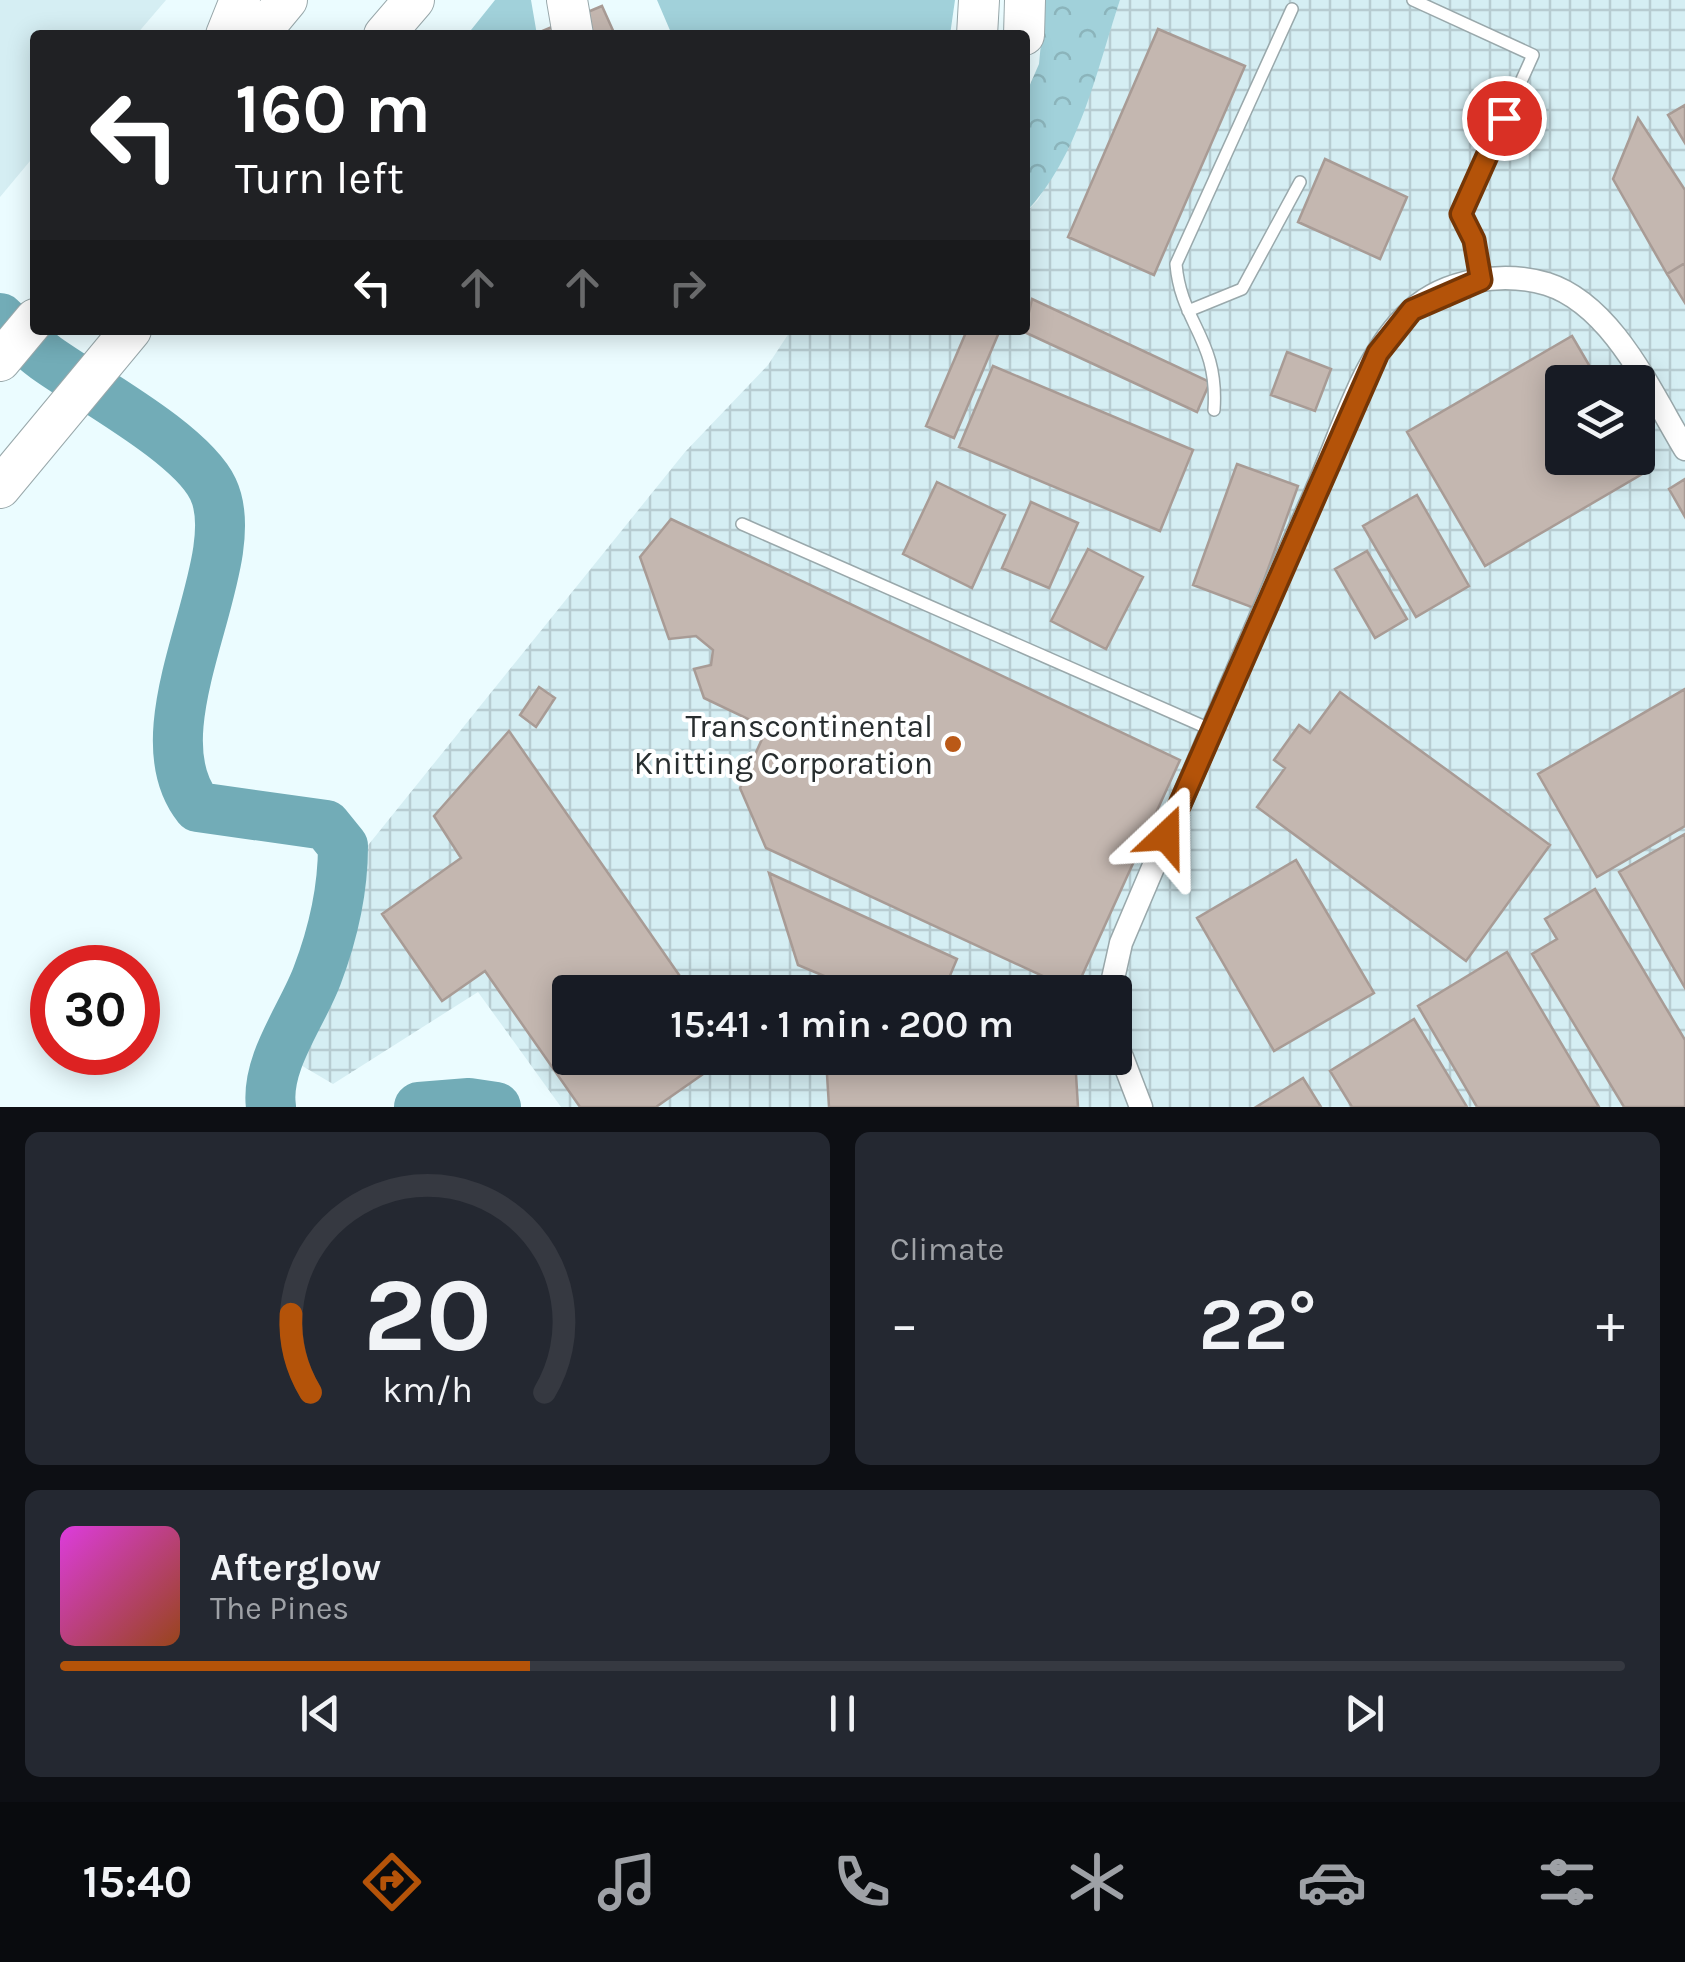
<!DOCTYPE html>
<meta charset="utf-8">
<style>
:root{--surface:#171b24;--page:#242831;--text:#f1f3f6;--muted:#9ea1a6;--line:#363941;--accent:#b45309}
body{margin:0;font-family:Karla,sans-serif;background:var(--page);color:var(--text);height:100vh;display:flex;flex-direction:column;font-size:38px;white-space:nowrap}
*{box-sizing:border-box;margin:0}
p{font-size:32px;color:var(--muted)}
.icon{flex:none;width:55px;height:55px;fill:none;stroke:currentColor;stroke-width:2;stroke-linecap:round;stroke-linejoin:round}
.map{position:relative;height:1107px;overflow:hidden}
.side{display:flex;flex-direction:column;gap:25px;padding:25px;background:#0d0f14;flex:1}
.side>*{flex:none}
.guide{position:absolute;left:30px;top:30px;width:1000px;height:305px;border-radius:10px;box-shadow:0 5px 25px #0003;background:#202124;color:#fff;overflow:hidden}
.controls{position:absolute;left:1545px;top:365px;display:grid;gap:20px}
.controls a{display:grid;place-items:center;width:110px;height:110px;border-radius:10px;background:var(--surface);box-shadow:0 5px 25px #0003;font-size:50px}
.speed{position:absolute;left:30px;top:945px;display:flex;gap:20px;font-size:50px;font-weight:700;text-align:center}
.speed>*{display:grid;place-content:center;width:130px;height:130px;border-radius:50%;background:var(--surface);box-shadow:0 5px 25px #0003;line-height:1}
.speed .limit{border:15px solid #d22;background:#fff;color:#111}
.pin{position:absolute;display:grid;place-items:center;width:85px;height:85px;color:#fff;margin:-42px;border:5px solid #fff;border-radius:50%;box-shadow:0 2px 10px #0007}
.me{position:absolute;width:110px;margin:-55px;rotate:23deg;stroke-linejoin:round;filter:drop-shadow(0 0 8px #0008)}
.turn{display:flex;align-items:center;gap:35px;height:210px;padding:0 40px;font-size:45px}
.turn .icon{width:130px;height:130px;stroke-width:2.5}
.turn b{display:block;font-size:70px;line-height:85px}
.lanes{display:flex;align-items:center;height:95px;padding:0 40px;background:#0003;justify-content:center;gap:50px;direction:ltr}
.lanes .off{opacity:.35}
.big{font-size:75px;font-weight:600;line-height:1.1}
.side .card{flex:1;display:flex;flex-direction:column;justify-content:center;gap:15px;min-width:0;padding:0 35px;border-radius:15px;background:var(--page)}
.side .dial{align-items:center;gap:0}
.dial svg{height:260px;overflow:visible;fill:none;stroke:var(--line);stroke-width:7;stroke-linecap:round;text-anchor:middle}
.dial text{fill:var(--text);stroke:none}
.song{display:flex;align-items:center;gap:30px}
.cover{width:120px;height:120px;border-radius:15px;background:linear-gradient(135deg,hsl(300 70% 55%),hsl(20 70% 35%))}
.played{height:10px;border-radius:5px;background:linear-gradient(90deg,var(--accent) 30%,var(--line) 30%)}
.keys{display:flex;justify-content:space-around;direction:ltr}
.heat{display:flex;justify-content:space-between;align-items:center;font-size:55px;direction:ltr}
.side .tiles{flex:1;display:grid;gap:25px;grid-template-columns:1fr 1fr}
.card:last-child{grid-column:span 2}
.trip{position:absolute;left:552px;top:975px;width:580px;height:100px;border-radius:10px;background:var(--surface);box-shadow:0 5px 25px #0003;font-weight:600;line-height:100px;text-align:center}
.menu{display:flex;height:160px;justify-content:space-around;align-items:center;background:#090b0e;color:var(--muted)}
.menu .icon{width:70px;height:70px}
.menu .active{color:var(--accent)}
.menu b{font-size:45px;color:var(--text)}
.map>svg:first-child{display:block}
</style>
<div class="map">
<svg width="1685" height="1107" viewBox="0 0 1685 1107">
<defs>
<pattern id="industrial-grid" width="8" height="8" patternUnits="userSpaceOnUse" patternTransform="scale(2.5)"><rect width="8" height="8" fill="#d5eef3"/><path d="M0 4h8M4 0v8" fill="none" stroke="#b7ccd1"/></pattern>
<pattern id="forest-crowns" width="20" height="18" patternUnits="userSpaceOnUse" patternTransform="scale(2.5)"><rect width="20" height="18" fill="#a1d1da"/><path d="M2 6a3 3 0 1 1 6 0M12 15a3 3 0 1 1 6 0" fill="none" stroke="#8bb4bb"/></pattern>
</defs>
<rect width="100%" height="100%" fill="#ebfcff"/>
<path fill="#d5eef3" d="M0,0H166L136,35H35V155L0,197Z"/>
<path fill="url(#industrial-grid)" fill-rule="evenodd" d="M1120,0H1685V1107H561L478,992L333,1084L299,1064L365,849L685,452L768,365L791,330H1025V213L1038,200L1078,126ZM1562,382H1638V458H1562ZM570,992H1115V1058H570Z"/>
<path fill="#a1d1da" d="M495,0H531L537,35H467Z
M657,0H955L950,35H672Z"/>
<path fill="url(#forest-crowns)" d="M1045,0H1120C1096,72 1079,157 1025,213V96L1039,64Z"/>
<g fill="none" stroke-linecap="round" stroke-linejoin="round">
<path stroke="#72acb7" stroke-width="50" d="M0,318C15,332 30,346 46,358C89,389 191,443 213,489C249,564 133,726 198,807L326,825L343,846C343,891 333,934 317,976C302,1016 265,1063 271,1107
M419,1107L469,1103L496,1107"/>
</g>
<path fill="#c4b7b0" stroke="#a89b95" stroke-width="2.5" d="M602,6L615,35H533Z
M1158,29L1245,66L1154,275L1068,237Z
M1685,105V143L1668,115Z
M1638,118L1685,190V263L1667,274L1613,179Z
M1325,159L1407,197L1380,259L1298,222Z
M1685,263V303L1667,274Z
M1032,299L1210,382L1197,412L1020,330H1025Z
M967,330H1000L954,438L926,426Z
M1572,336L1599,382H1562V458H1638V449L1649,470L1485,566L1407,432Z
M1287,352L1331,369L1315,411L1271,395Z
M993,366L1193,450L1160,531L959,447Z
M1237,464L1298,486L1254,608L1193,585Z
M1685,479V517L1669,489Z
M937,482L1005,515L972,588L903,554Z
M1417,495L1469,586L1416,617L1363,526Z
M1031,502L1078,523L1049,588L1002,568Z
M671,519L1180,760L1075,991L766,848L740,788L767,728L704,698L694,669L711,665L713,650L696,636L669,639L640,557Z
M1088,549L1143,577L1106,649L1051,621Z
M1367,551L1407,619L1375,638L1335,569Z
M539,687L555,698L536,727L520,715Z
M1685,689V826L1597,877L1538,774Z
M1340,692L1550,845L1466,961L1257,807L1285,768L1274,760L1299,725L1310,733Z
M509,731L691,992H570V1058H726L656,1107H580L485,971L442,1001L382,914L461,858L434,816Z
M1685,834V988L1619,872Z
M1296,860L1374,993L1274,1051L1197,918Z
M769,873L957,959L943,992H862L798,965Z
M1595,889L1685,1040V1107H1624L1532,954L1557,939L1545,919Z
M1507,952L1599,1107H1477L1418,1006Z
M1414,1019L1467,1107H1352L1330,1071Z
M826,1058H1075L1078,1107H829Z
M1303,1078L1321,1107H1256Z"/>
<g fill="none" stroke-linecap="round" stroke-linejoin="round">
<defs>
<path id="service" d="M1413,0L1533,55L1461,214L1474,240L1481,280
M1188,311L1242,289L1300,182
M1214,410C1219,339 1181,324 1176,264L1292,9
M742,524L1212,730"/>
<path id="minor" d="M1110,992L1121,943C1185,792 1249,641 1316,491C1342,433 1363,355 1411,311C1446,279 1504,271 1547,284C1613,305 1651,393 1685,449
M1115,1039L1141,1107"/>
<path id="motorway" d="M567,0L573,35
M226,35L240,0
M258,35L287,0
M384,35L414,0
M977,35L979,0
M1024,35L1025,0
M0,361L35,319
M0,488L131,330"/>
</defs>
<use href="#service" stroke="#99a8ab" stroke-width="14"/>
<use href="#minor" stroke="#99a8ab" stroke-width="25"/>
<use href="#motorway" stroke="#99a8ab" stroke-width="42"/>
<use href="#service" stroke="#fff" stroke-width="11"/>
<use href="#minor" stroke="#fff" stroke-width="22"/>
<use href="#motorway" stroke="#fff" stroke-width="40"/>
</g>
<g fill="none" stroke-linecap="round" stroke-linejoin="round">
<defs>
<path id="route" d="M1166,836L1378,353L1412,310L1481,280L1474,240L1461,214L1504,118"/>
</defs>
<use href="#route" stroke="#753606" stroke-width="25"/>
<use href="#route" stroke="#b45309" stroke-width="18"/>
</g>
<circle fill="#ba5917" stroke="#fff" stroke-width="4" cx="953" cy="744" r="10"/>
<g text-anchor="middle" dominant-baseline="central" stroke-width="8" stroke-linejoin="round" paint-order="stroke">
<g font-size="32" fill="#282e2f" stroke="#fff" text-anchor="end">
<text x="933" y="726">Transcontinental<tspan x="933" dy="37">Knitting Corporation</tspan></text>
</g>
</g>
</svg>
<div class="controls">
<a><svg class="icon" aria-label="layers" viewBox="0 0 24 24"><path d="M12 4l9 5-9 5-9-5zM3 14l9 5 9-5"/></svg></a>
</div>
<div class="speed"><div class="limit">30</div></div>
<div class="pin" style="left:1504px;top:118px;background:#d93025"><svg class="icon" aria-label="arrive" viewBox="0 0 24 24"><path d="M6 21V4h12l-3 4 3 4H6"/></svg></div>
<svg class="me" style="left:1166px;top:836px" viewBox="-20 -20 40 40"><path d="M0-17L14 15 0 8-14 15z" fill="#b45309" stroke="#fff" stroke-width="4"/></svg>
<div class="trip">15:41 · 1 min · 200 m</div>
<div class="guide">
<div class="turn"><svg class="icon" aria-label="left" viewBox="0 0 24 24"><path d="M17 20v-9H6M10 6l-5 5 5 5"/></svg><div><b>160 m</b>Turn left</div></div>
<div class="lanes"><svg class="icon" aria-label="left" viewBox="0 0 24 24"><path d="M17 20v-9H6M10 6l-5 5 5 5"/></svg><svg class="icon off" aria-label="ahead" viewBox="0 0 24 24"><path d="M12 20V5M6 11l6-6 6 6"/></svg><svg class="icon off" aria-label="ahead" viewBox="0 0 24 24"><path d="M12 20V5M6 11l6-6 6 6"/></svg><svg class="icon off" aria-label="right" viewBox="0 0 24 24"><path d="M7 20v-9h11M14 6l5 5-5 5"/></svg></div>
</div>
</div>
<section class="side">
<div class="tiles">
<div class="card dial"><svg viewBox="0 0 100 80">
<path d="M14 69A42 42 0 1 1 86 69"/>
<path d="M14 69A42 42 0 0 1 8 45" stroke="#b45309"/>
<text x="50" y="56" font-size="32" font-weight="700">20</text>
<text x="50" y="72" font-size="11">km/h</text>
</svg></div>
<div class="card"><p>Climate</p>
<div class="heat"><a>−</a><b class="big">22°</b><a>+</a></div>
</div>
<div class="card">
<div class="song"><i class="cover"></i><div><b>Afterglow</b><p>The Pines</p></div></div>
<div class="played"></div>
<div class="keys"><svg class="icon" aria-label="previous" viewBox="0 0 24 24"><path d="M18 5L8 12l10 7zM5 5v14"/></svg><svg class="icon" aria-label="pause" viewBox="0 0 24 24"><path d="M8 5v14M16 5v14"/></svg><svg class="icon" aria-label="next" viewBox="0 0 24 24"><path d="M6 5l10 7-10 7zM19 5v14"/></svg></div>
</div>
</div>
</section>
<nav class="menu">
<b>15:40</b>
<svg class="icon active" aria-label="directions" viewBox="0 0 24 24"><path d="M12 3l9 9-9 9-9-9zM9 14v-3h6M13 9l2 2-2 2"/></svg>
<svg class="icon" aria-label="music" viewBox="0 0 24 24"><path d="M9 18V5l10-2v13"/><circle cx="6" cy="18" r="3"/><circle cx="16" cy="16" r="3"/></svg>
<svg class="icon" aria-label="phone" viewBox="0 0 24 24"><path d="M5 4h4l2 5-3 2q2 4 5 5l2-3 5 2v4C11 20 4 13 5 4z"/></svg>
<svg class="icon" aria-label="climate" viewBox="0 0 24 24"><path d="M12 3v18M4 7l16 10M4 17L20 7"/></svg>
<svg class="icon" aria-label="car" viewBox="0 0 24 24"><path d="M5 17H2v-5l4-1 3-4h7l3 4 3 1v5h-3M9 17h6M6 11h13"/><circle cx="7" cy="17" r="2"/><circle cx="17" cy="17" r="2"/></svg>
<svg class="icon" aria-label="filters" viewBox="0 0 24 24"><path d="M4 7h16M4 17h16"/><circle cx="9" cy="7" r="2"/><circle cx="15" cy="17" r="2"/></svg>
</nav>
